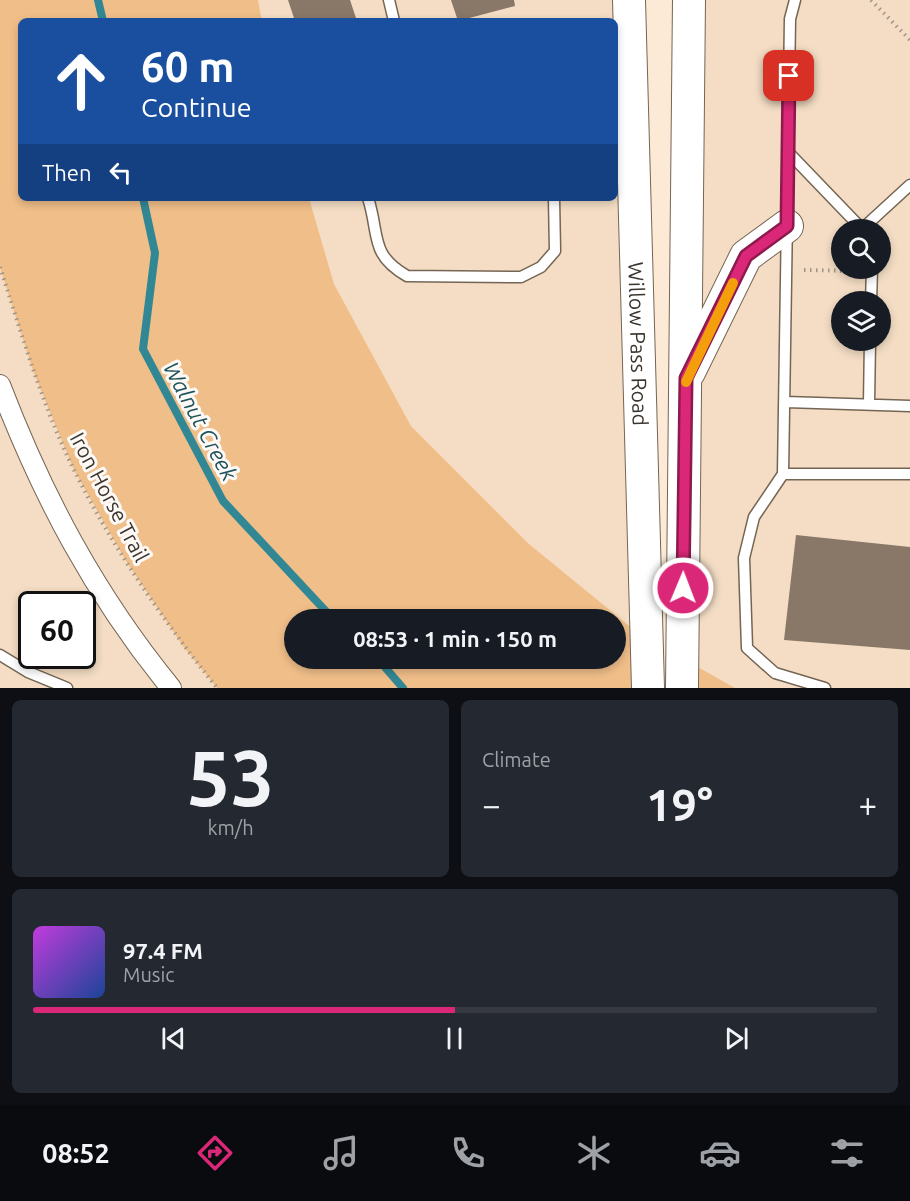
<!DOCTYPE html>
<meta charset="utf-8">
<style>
:root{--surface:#171b24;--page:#242831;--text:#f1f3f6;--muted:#9ea1a6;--line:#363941;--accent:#db2777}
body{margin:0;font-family:Ubuntu,sans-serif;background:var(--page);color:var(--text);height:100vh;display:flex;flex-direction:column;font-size:22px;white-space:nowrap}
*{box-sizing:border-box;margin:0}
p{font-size:20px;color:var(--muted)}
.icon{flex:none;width:33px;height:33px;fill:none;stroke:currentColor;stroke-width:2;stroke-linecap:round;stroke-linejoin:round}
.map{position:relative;height:688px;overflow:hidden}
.details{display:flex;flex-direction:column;gap:12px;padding:12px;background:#0d0f14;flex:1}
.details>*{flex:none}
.hud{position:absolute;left:18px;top:18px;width:600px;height:183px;border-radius:9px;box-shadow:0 3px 9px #0003;background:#1a4fa0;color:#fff;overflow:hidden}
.tools{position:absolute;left:831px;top:219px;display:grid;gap:12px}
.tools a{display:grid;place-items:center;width:60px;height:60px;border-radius:50%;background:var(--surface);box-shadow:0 3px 9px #0003;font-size:30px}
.speed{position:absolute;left:18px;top:591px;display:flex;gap:12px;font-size:30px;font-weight:700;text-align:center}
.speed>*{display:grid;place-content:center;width:78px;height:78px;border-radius:50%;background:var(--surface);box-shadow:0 3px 9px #0003;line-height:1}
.speed .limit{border:3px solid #111;border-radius:9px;background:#fff;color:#111}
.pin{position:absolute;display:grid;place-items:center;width:51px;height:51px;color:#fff;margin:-26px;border-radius:12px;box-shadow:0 3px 9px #0006}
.me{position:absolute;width:66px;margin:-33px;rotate:1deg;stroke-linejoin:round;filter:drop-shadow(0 0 4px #0008)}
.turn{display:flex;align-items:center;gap:21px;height:126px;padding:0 24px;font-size:27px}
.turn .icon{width:78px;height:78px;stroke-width:2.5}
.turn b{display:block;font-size:42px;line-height:51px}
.then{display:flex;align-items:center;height:57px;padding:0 24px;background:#0003;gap:12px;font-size:22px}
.big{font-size:45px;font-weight:700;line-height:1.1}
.details .tile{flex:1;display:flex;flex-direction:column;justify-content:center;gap:9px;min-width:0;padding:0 21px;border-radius:9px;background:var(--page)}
.details .dial{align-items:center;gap:0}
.dial b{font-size:78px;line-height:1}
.song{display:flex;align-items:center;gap:18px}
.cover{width:72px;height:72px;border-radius:9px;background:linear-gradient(135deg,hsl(290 70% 55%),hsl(220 70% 35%))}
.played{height:6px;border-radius:3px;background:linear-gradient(90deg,var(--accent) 50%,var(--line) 50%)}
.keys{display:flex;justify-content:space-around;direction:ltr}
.heat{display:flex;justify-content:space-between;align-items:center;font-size:33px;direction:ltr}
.details .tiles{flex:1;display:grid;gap:12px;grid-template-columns:1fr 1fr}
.tile:last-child{grid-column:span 2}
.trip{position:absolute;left:284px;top:609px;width:342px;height:60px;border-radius:30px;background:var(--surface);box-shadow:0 3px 9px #0003;font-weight:700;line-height:60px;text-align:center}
.tab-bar{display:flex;height:96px;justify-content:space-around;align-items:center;background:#090b0e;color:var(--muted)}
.tab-bar .icon{width:42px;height:42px}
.tab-bar .active{color:var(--accent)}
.tab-bar b{font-size:27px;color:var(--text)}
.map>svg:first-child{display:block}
</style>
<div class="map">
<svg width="910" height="688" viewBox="0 0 910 688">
<rect width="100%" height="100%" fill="#fce9d6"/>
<path fill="#f4ddc4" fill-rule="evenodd" d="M258,0H629L649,642L529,544L411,426L334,284L309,198H615V21H262Z
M703,0H910V688H735L682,658ZM842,230H880V268H842ZM842,302H880V340H842Z
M0,268L33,371L219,688H0ZM32,604H82V656H32Z"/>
<path fill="#f0be89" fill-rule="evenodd" d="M0,0H258L262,21H21V198H309L334,284L411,426L529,544L649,642L648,688H217L183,646L126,561L74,470L33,371L0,268ZM294,620H615V658H294Z
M682,658L735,688H682Z"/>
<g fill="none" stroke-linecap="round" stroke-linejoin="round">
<path stroke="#318894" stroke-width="8" d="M98,0L103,21
M143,198L155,253L143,349L223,501L334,620
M377,658L403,688"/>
</g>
<path fill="#897867" d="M288,0H350L357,21H295Z
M451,0H514L515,6L458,21Z
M796,535L910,547V650L784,640Z"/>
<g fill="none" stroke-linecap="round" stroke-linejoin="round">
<defs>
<path id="lane" d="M389,0L394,21
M795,0L790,19L788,152L863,230
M788,152L783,474L754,517L744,558L747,648L775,673L825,688
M368,198C380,235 369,254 407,276L521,277L541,267L555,251L554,198
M862,229L910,185
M871,302L872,268
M786,402L910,406
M869,404L870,340
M783,474H910
M0,655L28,672L67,688"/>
<path id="street" d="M0,385C43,497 95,595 171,688"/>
<g id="primary">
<path id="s1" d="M629,0L648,688"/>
<path d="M689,372L746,256L787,226"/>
<path d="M682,688L689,0"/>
</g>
</defs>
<use href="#lane" stroke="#756554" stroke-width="13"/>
<use href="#street" stroke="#756554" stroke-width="22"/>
<use href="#primary" stroke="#756554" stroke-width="34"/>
<path stroke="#a19486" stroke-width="4" stroke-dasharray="1.5 4.5" stroke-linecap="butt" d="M871,0L910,40
M0,267C22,335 42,405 74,470C112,547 163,620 217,688
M804,270L856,271
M886,311V330"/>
<use href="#lane" stroke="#fff" stroke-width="10"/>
<use href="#street" stroke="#fff" stroke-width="20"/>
<use href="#primary" stroke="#fff" stroke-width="32"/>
</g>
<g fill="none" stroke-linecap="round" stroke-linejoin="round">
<defs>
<path id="route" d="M683,588L686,378L746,256L787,226L789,76"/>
</defs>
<use href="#route" stroke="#8e194d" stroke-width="15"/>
<use href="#route" stroke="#db2777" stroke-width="10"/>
<path stroke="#f59e0b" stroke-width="10" d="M686,382L733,283"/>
</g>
<g text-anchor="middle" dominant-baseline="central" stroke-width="6" stroke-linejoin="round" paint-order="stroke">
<g font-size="21" fill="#3c352e" stroke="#fdf9f6">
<text stroke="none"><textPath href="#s1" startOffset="344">Willow Pass Road</textPath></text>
<text transform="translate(110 497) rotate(62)">Iron Horse Trail</text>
</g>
<g font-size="22" font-style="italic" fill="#1f525a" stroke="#fdf9f6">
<text transform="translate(201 421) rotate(62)">Walnut Creek</text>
</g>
</g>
</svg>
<div class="tools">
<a><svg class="icon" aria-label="search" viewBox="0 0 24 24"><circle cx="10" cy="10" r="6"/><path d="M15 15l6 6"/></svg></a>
<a><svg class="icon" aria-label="layers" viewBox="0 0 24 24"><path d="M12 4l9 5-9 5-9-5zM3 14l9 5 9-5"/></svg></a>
</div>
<div class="speed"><div class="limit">60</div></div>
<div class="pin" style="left:789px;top:76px;background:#d93025"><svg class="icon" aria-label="arrive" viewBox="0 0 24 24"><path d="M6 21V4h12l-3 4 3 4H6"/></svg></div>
<svg class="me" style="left:683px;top:588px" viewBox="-20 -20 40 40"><circle r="17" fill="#db2777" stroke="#fff" stroke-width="3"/><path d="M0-11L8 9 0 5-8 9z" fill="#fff"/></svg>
<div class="trip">08:53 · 1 min · 150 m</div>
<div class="hud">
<div class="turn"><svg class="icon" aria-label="ahead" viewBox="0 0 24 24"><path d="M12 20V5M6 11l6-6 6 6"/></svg><div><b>60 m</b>Continue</div></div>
<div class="then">Then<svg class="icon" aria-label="left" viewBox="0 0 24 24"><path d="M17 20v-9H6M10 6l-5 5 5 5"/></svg></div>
</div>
</div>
<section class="details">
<div class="tiles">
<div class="tile dial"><b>53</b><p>km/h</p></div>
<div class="tile"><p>Climate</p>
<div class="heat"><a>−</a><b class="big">19°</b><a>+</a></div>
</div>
<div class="tile">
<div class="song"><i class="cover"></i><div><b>97.4 FM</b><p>Music</p></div></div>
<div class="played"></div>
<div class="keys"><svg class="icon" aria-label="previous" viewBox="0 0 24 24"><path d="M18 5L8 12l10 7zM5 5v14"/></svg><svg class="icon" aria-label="pause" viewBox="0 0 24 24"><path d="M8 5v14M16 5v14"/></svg><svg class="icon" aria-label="next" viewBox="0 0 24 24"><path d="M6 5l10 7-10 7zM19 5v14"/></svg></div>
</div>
</div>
</section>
<nav class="tab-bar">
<b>08:52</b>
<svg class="icon active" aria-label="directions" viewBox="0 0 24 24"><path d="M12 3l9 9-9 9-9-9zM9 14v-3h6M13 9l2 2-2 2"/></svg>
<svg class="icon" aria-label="music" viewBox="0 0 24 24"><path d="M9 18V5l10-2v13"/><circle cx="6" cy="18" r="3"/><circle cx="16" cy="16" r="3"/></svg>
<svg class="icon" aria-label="phone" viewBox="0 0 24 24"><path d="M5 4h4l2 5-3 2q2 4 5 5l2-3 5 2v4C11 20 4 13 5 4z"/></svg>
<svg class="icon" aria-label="climate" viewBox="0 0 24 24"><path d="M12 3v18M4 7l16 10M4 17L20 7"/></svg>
<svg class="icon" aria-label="car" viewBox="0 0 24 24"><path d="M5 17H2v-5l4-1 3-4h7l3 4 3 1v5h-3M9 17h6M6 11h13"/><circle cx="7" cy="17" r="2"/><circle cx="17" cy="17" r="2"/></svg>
<svg class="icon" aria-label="filters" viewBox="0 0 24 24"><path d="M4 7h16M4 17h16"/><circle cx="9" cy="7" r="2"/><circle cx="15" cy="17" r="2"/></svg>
</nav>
